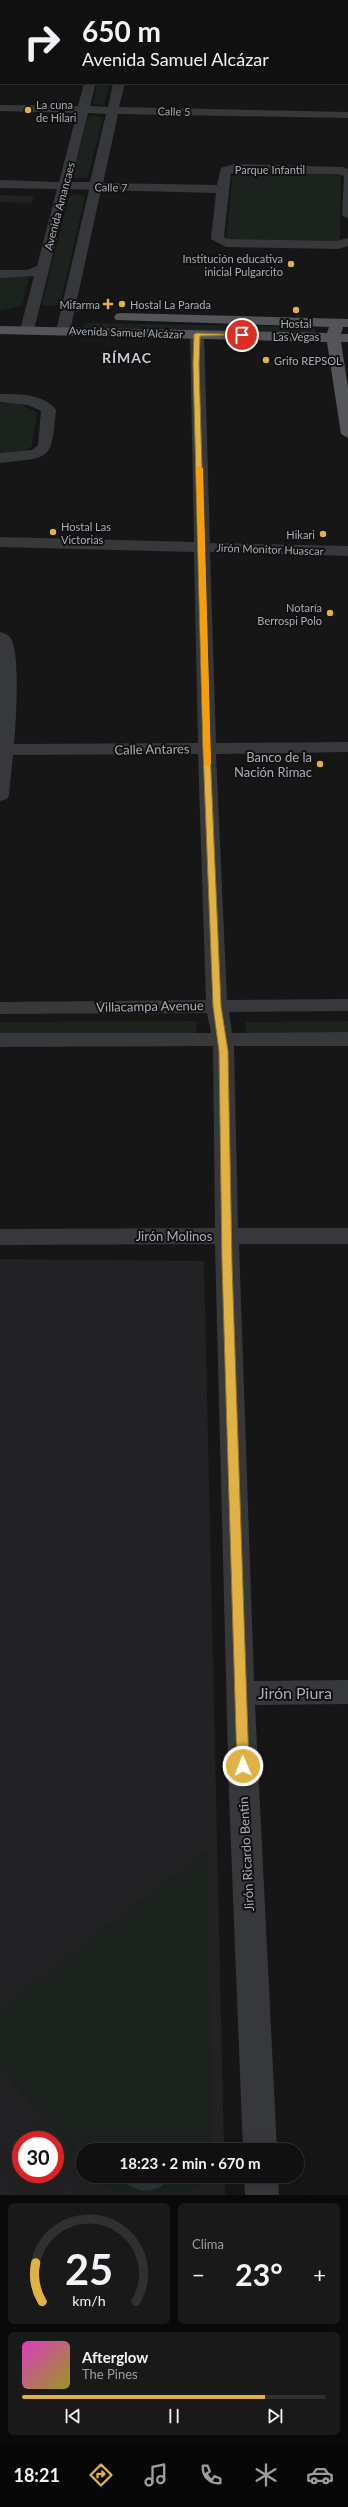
<!DOCTYPE html>
<html lang="es">
<meta charset="utf-8">
<style>
:root{--surface:#101011;--page:#19191a;--text:#f1f3f6;--muted:#9c9d9f;--line:#303031;--accent:#e0b145}
body{margin:0;font-family:Lato,sans-serif;background:var(--page);color:var(--text);height:100vh;display:flex;flex-direction:column;font-size:15px;white-space:nowrap}
*{box-sizing:border-box;margin:0}
p{font-size:13px;color:var(--muted)}
.icon{flex:none;width:22px;height:22px;fill:none;stroke:currentColor;stroke-width:2;stroke-linecap:round;stroke-linejoin:round}
.map{position:relative;height:2195px;overflow:hidden}
.drawer{display:flex;flex-direction:column;gap:8px;padding:8px;background:#090909;flex:1}
.drawer>*{flex:none}
.guide{position:absolute;left:0px;top:0px;width:348px;height:84px;box-shadow:0 4px 16px #0002,0 0 0 1px var(--line);background:#101011;color:var(--text);overflow:hidden}
.speed{position:absolute;left:12px;top:2131px;display:flex;gap:8px;font-size:20px;font-weight:700;text-align:center}
.speed>*{display:grid;place-content:center;width:52px;height:52px;border-radius:50%;background:var(--surface);box-shadow:0 4px 16px #0002,0 0 0 1px var(--line);line-height:1}
.speed .limit{border:6px solid #d22;background:#fff;color:#111}
.pin{position:absolute;display:grid;place-items:center;width:34px;height:34px;color:#fff;margin:-17px;border:2px solid #fff;border-radius:50%;box-shadow:0 1px 4px #0007}
.me{position:absolute;width:44px;margin:-22px;rotate:359deg;stroke-linejoin:round;filter:drop-shadow(0 0 3px #0008)}
.turn{display:flex;align-items:center;gap:14px;height:84px;padding:0 16px;font-size:18px}
.turn .icon{width:52px;height:52px;stroke-width:2.5}
.turn b{display:block;font-size:28px;line-height:34px}
.big{font-size:30px;font-weight:700;line-height:1.1}
.drawer .widget{flex:1;display:flex;flex-direction:column;justify-content:center;gap:6px;min-width:0;padding:0 14px;border-radius:6px;background:var(--page)}
.drawer .dial{align-items:center;gap:0}
.dial svg{height:104px;overflow:visible;fill:none;stroke:var(--line);stroke-width:7;stroke-linecap:round;text-anchor:middle}
.dial text{fill:var(--text);stroke:none}
.song{display:flex;align-items:center;gap:12px}
.cover{width:48px;height:48px;border-radius:6px;background:linear-gradient(135deg,hsl(310 70% 55%),hsl(60 70% 35%))}
.played{height:4px;border-radius:2px;background:linear-gradient(90deg,var(--accent) 80%,var(--line) 80%)}
.keys{display:flex;justify-content:space-around;direction:ltr}
.heat{display:flex;justify-content:space-between;align-items:center;font-size:22px;direction:ltr}
.drawer .tiles{flex:1;display:grid;gap:8px;grid-template-columns:1fr 1fr}
.widget:last-child{grid-column:span 2}
.trip{position:absolute;left:76px;top:2143px;width:228px;height:40px;border-radius:20px;background:var(--surface);box-shadow:0 4px 16px #0002,0 0 0 1px var(--line);font-weight:700;line-height:40px;text-align:center}
.tabs{display:flex;height:64px;justify-content:space-around;align-items:center;background:#060607;color:var(--muted)}
.tabs .icon{width:28px;height:28px}
.tabs .selected{color:var(--accent)}
.tabs b{font-size:18px;color:var(--text)}
.map>svg:first-child{display:block}
</style>
<div class="map">
<svg width="348" height="2195" viewBox="0 0 348 2195">
<rect width="100%" height="100%" fill="#161617"/>
<path fill="#222224" fill-rule="evenodd" d="M0,195L34,196L31,203L0,202Z
M0,1259L204,1261L224,2150H83V2176H224L225,2195H0ZM21,2140H55V2174H21Z"/>
<path fill="#1c221d" d="M97,83H110L104,105L93,104Z
M94,115L103,118L88,177L77,179L72,177L88,117Z
M233,171L341,173L340,242L226,239Z
M76,194L85,196L60,305L45,306L42,304L69,196Z
M0,276L29,277L22,306L0,311Z
M88,323L311,327L317,331L311,334L85,328L81,326Z
M0,403L19,404L37,412L32,446L26,451L0,455Z
M197,1021L196,1034H0V1022Z
M348,1021V1032L246,1033V1022Z
M207,1849L212,2150H83V2163L0,2068V2009Z
M94,2176H209L187,2195H111Z"/>
<path fill="#2d343a" d="M169,2176C163,2195 130,2195 122,2177Z"/>
<g fill="none" stroke-linecap="round" stroke-linejoin="round">
<path fill="#37383c" fill-rule="evenodd" d="M0,0H5V1H1L0,5Z
M106,0H116V1H106Z
M130,0H140V1H130Z
M273,0H297L298,1H274Z
M0,50H1V56H0Z
M347,56H348V62H347Z
M84,83H96L90,106L108,107L113,83H125L119,107L348,112V118L118,114L103,183L217,185L221,168L234,164L343,167L348,169V219L342,215L344,176L338,174L231,173L224,237L228,239L337,241L348,238V246L338,249L226,247L211,239L216,193L101,190L70,331L63,335L56,331L89,190L69,189L34,330L27,334L22,333L20,330L34,276L0,278V270H27L37,266L57,189L0,188V180L59,182L77,113L0,111V105L78,106ZM88,113L106,114L90,182H71Z
M197,330L204,334L210,543L348,546V556L210,552L216,743L348,742V752L216,754L227,1000L348,999V1011L229,1012L232,1033L348,1032V1046H234L238,1228H348V1244H239L254,1681L348,1680V1704L255,1705L277,2150H243L229,1795L215,1244L0,1245V1229L215,1228L213,1046L0,1047V1033H211L207,1013L0,1014V1002L206,1000L198,754L13,755L9,795L7,799L0,801V632C5,633 10,635 12,641C20,659 16,723 14,744L198,743L194,552L0,547V537L194,542L190,334Z
M0,394C18,394 45,394 56,410C51,462 51,457 0,463V453L32,450L38,445L41,411L28,405L0,402Z
M244,2176H278L279,2195H245Z"/>
<path fill="#53555a" fill-rule="evenodd" d="M121,313L348,319V327H343L341,334H348V342H341L348,388V438L341,434L327,342L0,334V326L327,333L329,327L116,320L114,317L116,314Z"/>
</g>
<path fill="#e0b145" stroke="#92732d" d="M197,333L245,335L200,336L199,364L210,749L221,1006L228,1051L232,1263L249,1766L243,1771L237,1766L222,1263L219,1051L213,1006L203,749L193,364L194,334Z"/>
<path fill="#f59e0b" d="M199,466L203,468L211,764L207,766L204,764L196,468Z"/>
<g fill="#e0b145" stroke="#111112" stroke-width="1.5">
<circle cx="28" cy="110" r="4"/>
<circle cx="291" cy="264" r="4"/>
<path d="M106 298h4v4h4v4h-4v4h-4v-4h-4v-4h4z"/>
<circle cx="122" cy="304" r="4"/>
<circle cx="296" cy="310" r="4"/>
<circle cx="266" cy="360" r="4"/>
<circle cx="53" cy="532" r="4"/>
<circle cx="323" cy="534" r="4"/>
<circle cx="330" cy="613" r="4"/>
<circle cx="320" cy="764" r="4"/>
</g>
<g text-anchor="middle" dominant-baseline="central" stroke-width="4" stroke-linejoin="round" paint-order="stroke">
<g font-size="11" fill="#a9acb6" stroke="#111112" text-anchor="start">
<text x="36" y="104">La cuna<tspan x="36" dy="13">de Hilari</tspan></text>
<text x="283" y="258" text-anchor="end">Institución educativa<tspan x="283" dy="13">inicial Pulgarcito</tspan></text>
<text x="100" y="304" text-anchor="end">Mifarma</text>
<text x="130" y="304">Hostal La Parada</text>
<text x="296" y="323" text-anchor="middle">Hostal<tspan x="296" dy="13">Las Vegas</tspan></text>
<text x="274" y="360">Grifo REPSOL</text>
<text x="61" y="526">Hostal Las<tspan x="61" dy="13">Victorias</tspan></text>
<text x="315" y="534" text-anchor="end">Hikari</text>
<text x="322" y="607" text-anchor="end">Notaría<tspan x="322" dy="13">Berrospi Polo</tspan></text>
</g>
<g font-size="11" fill="#a9acb6" stroke="#111112">
<text transform="translate(174 111) rotate(1)">Calle 5</text>
<text x="270" y="169">Parque Infantil</text>
<text transform="translate(111 187) rotate(1)">Calle 7</text>
<text transform="translate(59 206) rotate(-75)">Avenida Amancaes</text>
<text transform="translate(126 332) rotate(2)">Avenida Samuel Alcázar</text>
<text transform="translate(270 549) rotate(2)">Jirón Monitor Huascar</text>
</g>
<g font-size="13" fill="#a9acb6" stroke="#111112">
<text transform="translate(152 749) rotate(-1)">Calle Antares</text>
<text transform="translate(150 1006) rotate(-1)">Villacampa Avenue</text>
<text x="174" y="1236">Jirón Molinos</text>
<text transform="translate(246 1854) rotate(-93)">Jirón Ricardo Bentin</text>
</g>
<g font-size="13" fill="#a9acb6" stroke="#111112" text-anchor="end">
<text x="312" y="757">Banco de la<tspan x="312" dy="15">Nación Rimac</tspan></text>
</g>
<g font-size="14" font-weight="bold" letter-spacing="1" fill="#c9cbd2" stroke="#111112">
<text x="127" y="357">RÍMAC</text>
</g>
<g font-size="16" fill="#a9acb6" stroke="#111112">
<text x="295" y="1692">Jirón Piura</text>
</g>
</g>
</svg>
<div class="speed"><div class="limit">30</div></div>
<div class="pin" style="left:242px;top:335px;background:#d93025"><svg class="icon" aria-label="arrive" viewBox="0 0 24 24"><path d="M6 21V4h12l-3 4 3 4H6"/></svg></div>
<svg class="me" style="left:243px;top:1766px" viewBox="-20 -20 40 40"><circle r="17" fill="#e0b145" stroke="#fff" stroke-width="3"/><path d="M0-11L8 9 0 5-8 9z" fill="#fff"/></svg>
<div class="trip">18:23 · 2 min · 670 m</div>
<div class="guide">
<div class="turn"><svg class="icon" aria-label="right" viewBox="0 0 24 24"><path d="M7 20v-9h11M14 6l5 5-5 5"/></svg><div><b>650 m</b>Avenida Samuel Alcázar</div></div>
</div>
</div>
<section class="drawer">
<div class="tiles">
<div class="widget dial"><svg viewBox="0 0 100 80">
<path d="M14 69A42 42 0 1 1 86 69"/>
<path d="M14 69A42 42 0 0 1 9 39" stroke="#e0b145"/>
<text x="50" y="56" font-size="32" font-weight="700">25</text>
<text x="50" y="72" font-size="11">km/h</text>
</svg></div>
<div class="widget"><p>Clima</p>
<div class="heat"><a>−</a><b class="big">23°</b><a>+</a></div>
</div>
<div class="widget">
<div class="song"><i class="cover"></i><div><b>Afterglow</b><p>The Pines</p></div></div>
<div class="played"></div>
<div class="keys"><svg class="icon" aria-label="previous" viewBox="0 0 24 24"><path d="M18 5L8 12l10 7zM5 5v14"/></svg><svg class="icon" aria-label="pause" viewBox="0 0 24 24"><path d="M8 5v14M16 5v14"/></svg><svg class="icon" aria-label="next" viewBox="0 0 24 24"><path d="M6 5l10 7-10 7zM19 5v14"/></svg></div>
</div>
</div>
</section>
<nav class="tabs">
<b>18:21</b>
<svg class="icon selected" aria-label="directions" viewBox="0 0 24 24"><path d="M12 3l9 9-9 9-9-9zM9 14v-3h6M13 9l2 2-2 2"/></svg>
<svg class="icon" aria-label="music" viewBox="0 0 24 24"><path d="M9 18V5l10-2v13"/><circle cx="6" cy="18" r="3"/><circle cx="16" cy="16" r="3"/></svg>
<svg class="icon" aria-label="phone" viewBox="0 0 24 24"><path d="M5 4h4l2 5-3 2q2 4 5 5l2-3 5 2v4C11 20 4 13 5 4z"/></svg>
<svg class="icon" aria-label="climate" viewBox="0 0 24 24"><path d="M12 3v18M4 7l16 10M4 17L20 7"/></svg>
<svg class="icon" aria-label="car" viewBox="0 0 24 24"><path d="M5 17H2v-5l4-1 3-4h7l3 4 3 1v5h-3M9 17h6M6 11h13"/><circle cx="7" cy="17" r="2"/><circle cx="17" cy="17" r="2"/></svg>
</nav>
